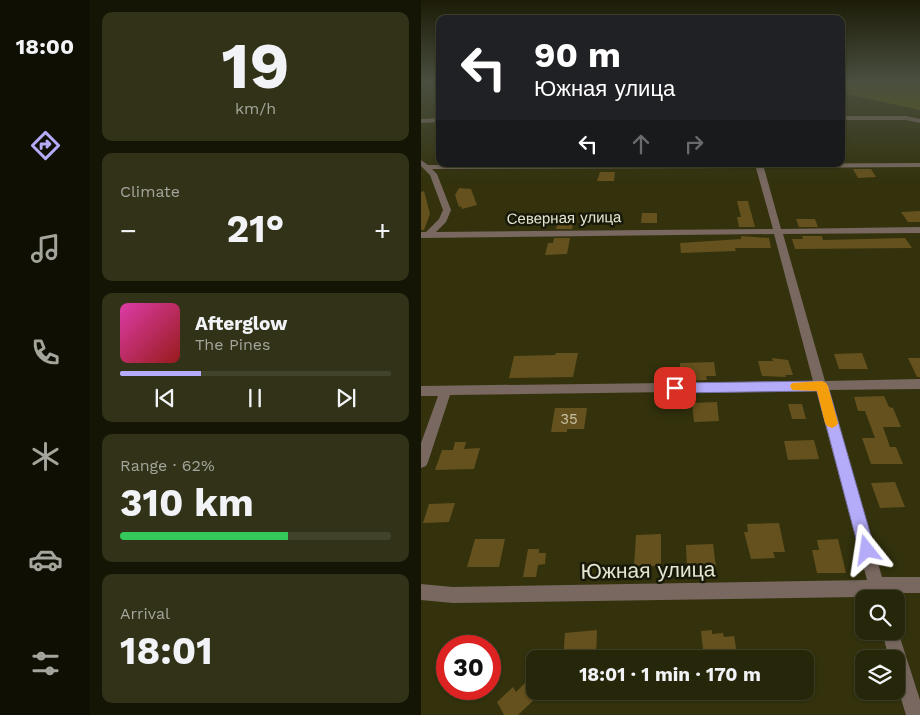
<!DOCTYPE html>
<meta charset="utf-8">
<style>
:root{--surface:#26260a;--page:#323218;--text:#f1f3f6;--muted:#a4a59c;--line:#42432b;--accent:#b4acf9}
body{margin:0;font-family:"Work Sans",sans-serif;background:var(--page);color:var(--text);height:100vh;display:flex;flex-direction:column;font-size:19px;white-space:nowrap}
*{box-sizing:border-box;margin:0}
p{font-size:16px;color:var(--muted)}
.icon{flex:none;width:28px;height:28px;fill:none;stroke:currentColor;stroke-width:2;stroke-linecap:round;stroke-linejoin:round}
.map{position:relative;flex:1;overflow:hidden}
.drawer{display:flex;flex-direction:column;gap:12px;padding:12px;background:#151506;width:331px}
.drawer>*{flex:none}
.banner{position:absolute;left:15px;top:15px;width:409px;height:152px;border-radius:10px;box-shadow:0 1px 4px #0004,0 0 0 1px var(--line);background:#202124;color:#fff;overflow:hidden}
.tools{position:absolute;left:434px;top:590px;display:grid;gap:10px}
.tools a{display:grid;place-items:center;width:50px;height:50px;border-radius:10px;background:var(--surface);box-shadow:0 1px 4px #0004,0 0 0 1px var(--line);font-size:25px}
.speed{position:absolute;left:15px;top:635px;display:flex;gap:10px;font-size:25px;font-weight:700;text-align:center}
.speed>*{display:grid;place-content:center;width:65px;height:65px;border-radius:50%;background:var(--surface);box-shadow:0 1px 4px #0004,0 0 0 1px var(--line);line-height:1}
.speed .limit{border:8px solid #d22;background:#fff;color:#111}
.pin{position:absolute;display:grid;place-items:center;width:42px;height:42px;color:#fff;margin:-21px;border-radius:10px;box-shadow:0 2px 8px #0006}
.me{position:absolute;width:55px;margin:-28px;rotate:345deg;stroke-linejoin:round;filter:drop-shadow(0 0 4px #0008)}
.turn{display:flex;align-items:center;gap:18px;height:105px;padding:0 15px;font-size:22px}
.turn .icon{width:65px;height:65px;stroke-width:2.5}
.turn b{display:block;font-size:35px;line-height:42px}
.lanes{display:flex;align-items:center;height:48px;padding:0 15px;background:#0003;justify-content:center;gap:25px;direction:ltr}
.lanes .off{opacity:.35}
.big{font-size:38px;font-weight:700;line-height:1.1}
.drawer .tile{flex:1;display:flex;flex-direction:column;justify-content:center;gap:8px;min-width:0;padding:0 18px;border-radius:10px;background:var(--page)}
.drawer .dial{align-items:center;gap:0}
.dial b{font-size:65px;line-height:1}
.song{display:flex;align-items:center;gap:15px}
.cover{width:60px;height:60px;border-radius:8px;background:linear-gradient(135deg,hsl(320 70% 55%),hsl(0 70% 35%))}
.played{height:5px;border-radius:2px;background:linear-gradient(90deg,var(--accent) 30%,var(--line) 30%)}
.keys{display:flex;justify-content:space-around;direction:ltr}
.heat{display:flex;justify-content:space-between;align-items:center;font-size:28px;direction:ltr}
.charge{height:8px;border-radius:4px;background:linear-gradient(90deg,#34c759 62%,var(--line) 0)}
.trip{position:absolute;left:105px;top:650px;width:288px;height:50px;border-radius:10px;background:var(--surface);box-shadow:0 1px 4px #0004,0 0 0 1px var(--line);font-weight:700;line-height:50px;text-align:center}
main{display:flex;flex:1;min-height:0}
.menu{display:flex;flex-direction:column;width:90px;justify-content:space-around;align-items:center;background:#0f0f04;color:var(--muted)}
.menu .icon{width:35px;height:35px}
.menu .active{color:var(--accent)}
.menu b{font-size:22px;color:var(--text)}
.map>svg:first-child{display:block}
</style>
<main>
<nav class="menu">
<b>18:00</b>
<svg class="icon active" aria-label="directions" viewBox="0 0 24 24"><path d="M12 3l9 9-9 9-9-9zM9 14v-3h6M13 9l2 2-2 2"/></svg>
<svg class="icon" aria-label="music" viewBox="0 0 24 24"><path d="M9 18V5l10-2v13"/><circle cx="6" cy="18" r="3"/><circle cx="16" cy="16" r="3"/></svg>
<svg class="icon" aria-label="phone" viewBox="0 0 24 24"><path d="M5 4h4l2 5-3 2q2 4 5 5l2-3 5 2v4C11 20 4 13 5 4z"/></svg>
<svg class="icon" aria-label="climate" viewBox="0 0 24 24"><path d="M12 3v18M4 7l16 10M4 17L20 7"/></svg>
<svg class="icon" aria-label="car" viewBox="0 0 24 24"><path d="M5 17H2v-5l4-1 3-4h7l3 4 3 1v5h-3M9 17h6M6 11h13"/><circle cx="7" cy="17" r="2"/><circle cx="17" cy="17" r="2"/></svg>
<svg class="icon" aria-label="filters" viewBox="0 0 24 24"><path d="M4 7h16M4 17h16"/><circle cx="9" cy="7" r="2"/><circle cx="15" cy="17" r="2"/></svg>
</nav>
<section class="drawer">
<div class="tile dial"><b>19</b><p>km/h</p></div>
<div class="tile"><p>Climate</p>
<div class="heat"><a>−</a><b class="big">21°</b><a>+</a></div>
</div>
<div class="tile">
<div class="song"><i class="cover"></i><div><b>Afterglow</b><p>The Pines</p></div></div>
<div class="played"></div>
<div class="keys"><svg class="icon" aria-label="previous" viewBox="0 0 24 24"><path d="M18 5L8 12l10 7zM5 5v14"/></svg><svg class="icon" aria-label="pause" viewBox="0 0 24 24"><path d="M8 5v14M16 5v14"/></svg><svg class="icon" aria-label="next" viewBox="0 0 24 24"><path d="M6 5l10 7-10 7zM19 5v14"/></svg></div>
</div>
<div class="tile"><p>Range · 62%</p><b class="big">310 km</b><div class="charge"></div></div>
<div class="tile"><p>Arrival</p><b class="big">18:01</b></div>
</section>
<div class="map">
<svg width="499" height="715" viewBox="0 0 499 715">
<rect width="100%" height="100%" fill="#33320d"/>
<path fill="#5d5b03" d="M420,81H499V110L420,93Z"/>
<path fill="#65511d" d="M432,169H450L455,177L437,178Z
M179,172H194L193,181H176Z
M38,188L50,189L56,205L41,209L40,206L38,207L34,195Z
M3,191L9,214L3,230H0V192Z
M316,201H327L334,227H318L316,217H320Z
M499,211V222H487L480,212Z
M221,213H236V223H220Z
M375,219H394L397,227H378Z
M137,220H153L151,229H135Z
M320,236L348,238L350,248H314L315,251L260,253L259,243L320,239Z
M381,236H401L402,240L484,238L491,248L374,249L371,239H382Z
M133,238H149L146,254L124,255L127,243H132Z
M135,353H157L152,377L88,378L93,356L134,355Z
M441,353L447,369H418L413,354Z
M351,358L367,360L372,375H364L365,377L341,376L337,361H352Z
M487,358H499V377H496Z
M293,362L295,376H285L286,380L266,381V374H259V363Z
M463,396L468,407L472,408L480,427H462L469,447H475L482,464H450L441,438H454L444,411H437L433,397Z
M296,402L298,421L273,422L271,403Z
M367,404H381L385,419H371Z
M134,408H166L163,429H146V432H130Z
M393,440L398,459L367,460L363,441Z
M34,442H45L43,449L59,448L53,469L14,470L21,450H32Z
M474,482L484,507L459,508L450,483Z
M34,503L28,522L2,523L8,504Z
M358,523L364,552H352L354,558L330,559L323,532H327L326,524Z
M240,534V566H213L215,535Z
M54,539H84L78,567H46Z
M417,539L425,573H396L391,550H398L396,540Z
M292,544L295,567L279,568L280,574H272L271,568H266L265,545Z
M107,549H118V553H125L124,564L117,565L115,577H102Z
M176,630L175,659H142L144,633Z
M291,630V634L302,633L303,637L313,636L317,659H283L280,631Z
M108,679L114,691L118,695L97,715H83L76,702L92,687L95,692Z"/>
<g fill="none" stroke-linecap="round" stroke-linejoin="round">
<path fill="#78685f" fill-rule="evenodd" d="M420,116H485L499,119V123L485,120H420Z
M19,118V122L0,123V119Z
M0,160L7,165L499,163V167L343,168L360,229L499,227V233L362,234L404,381L499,379V389L407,390L461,577H499V593H465L467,599H451L450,595L438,597L32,603L0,600V584L32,587L446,580L395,390L29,395L7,462L5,466L0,468V443L17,396H0V386L392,381L353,234L0,238V232H5L18,219L22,210L9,175L0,166ZM335,168L352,229L15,232L25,222L30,210L16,174L11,169Z
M475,625L499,700V715H485L475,682V659H468L461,631H475Z"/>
</g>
<linearGradient id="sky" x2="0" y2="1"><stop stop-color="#1c1c07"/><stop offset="0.45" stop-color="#4a4f40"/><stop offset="1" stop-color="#4a4f40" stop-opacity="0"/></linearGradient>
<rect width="499" height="181" fill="url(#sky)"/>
<path fill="#b4acf9" stroke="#7570a2" d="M401,381L405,383L407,386L454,550L451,556L446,558L440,556L438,550L396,391L254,393L250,391L248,388L250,384L254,383Z"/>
<path fill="#f59e0b" d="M401,381L405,383L407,386L417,423L415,426L411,428L406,426L404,423L396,391L371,390L369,386L371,383Z"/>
<g text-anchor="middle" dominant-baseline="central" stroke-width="5" stroke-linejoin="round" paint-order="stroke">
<g font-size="15" fill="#e5e6d1" stroke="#19190a">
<text transform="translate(143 218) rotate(-1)">Северная улица</text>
</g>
<g font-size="15" fill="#c5c1a4">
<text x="148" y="419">35</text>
</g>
<g font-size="21" fill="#e5e6d1" stroke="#19190a">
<text transform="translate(227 570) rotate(-1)">Южная улица</text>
</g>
</g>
</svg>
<div class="tools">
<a><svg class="icon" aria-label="search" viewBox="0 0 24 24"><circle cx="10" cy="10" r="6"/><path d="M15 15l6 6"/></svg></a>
<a><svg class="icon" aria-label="layers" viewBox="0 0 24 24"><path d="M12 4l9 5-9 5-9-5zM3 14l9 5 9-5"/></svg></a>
</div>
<div class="speed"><div class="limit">30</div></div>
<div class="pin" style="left:254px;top:388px;background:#d93025"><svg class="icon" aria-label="arrive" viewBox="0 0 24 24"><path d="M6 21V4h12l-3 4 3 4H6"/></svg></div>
<svg class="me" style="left:446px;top:550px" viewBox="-20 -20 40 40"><path d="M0-17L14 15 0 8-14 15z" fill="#b4acf9" stroke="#fff" stroke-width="4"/></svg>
<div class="trip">18:01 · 1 min · 170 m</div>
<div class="banner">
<div class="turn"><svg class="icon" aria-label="left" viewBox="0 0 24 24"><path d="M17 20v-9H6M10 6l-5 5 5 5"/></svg><div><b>90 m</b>Южная улица</div></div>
<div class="lanes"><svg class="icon" aria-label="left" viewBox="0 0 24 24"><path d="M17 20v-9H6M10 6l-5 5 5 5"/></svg><svg class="icon off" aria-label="ahead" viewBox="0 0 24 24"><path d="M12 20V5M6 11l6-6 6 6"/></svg><svg class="icon off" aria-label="right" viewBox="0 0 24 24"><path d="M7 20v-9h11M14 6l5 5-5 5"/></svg></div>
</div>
</div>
</main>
